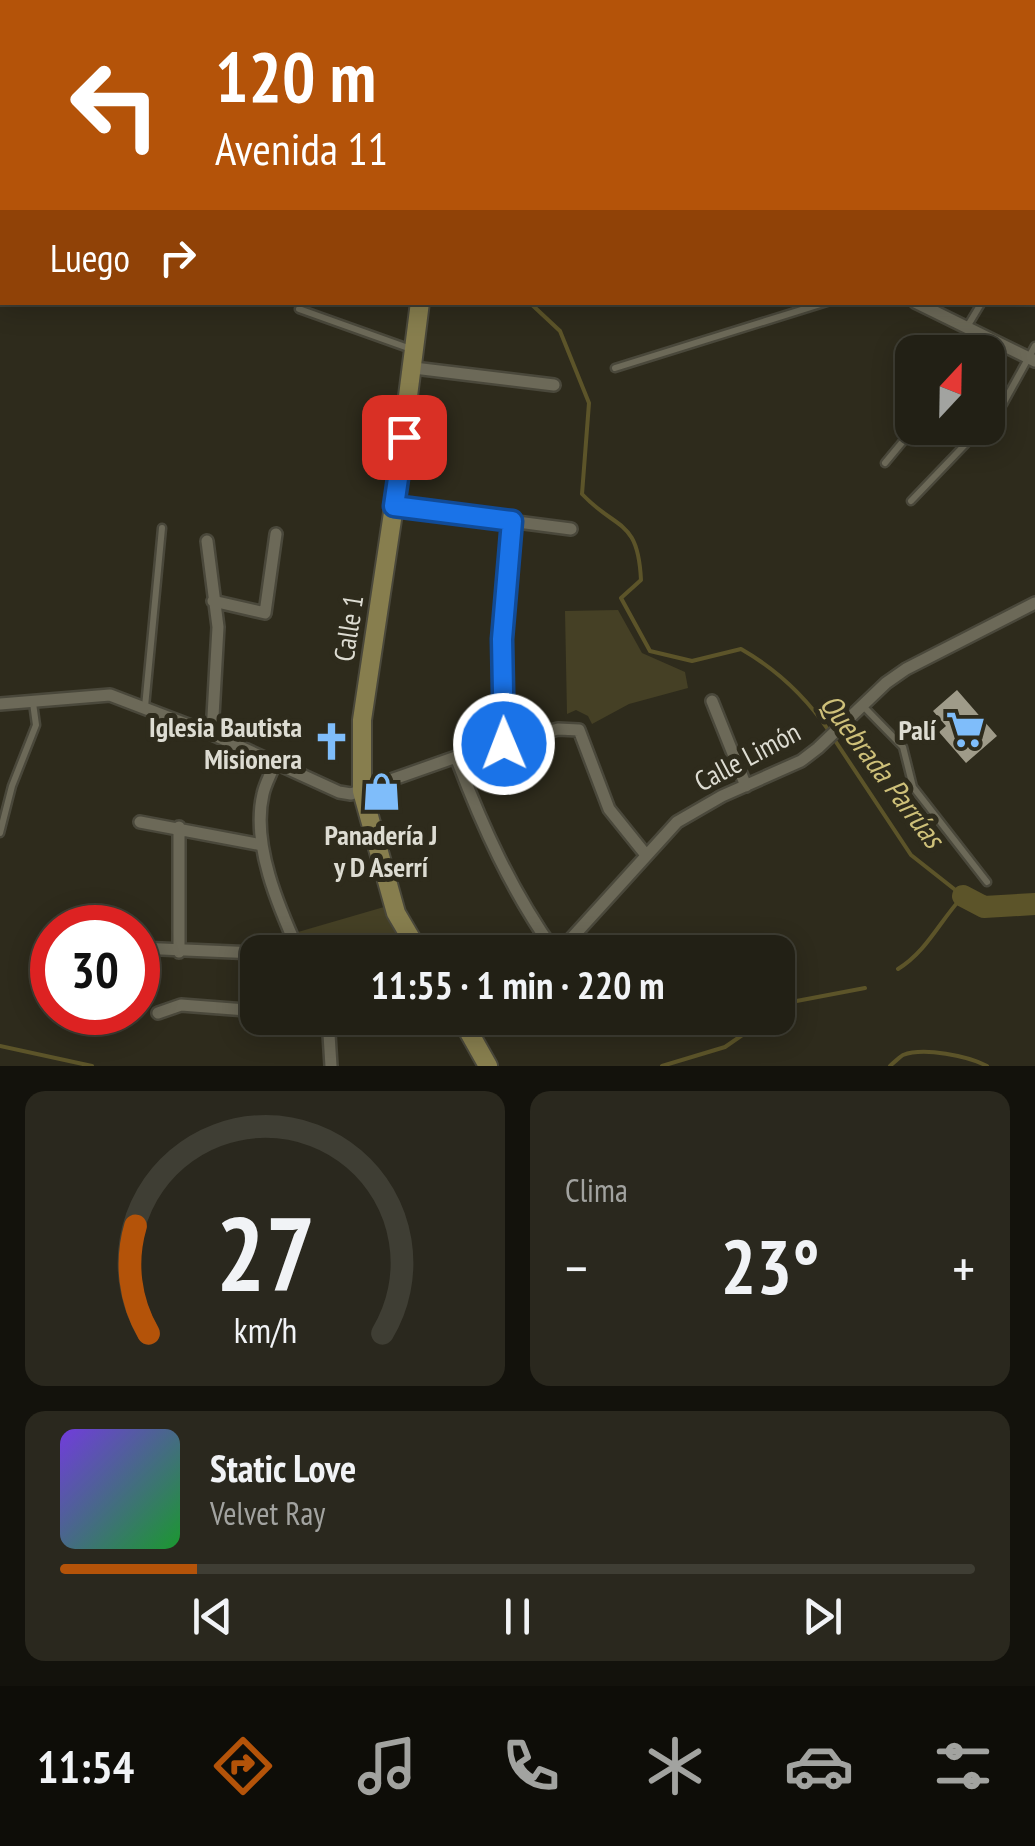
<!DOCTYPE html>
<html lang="es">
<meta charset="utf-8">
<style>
:root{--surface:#222015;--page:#2a281e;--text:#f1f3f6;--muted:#a2a3a0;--line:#3f3e34;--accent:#b45309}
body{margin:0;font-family:"PT Sans Narrow",sans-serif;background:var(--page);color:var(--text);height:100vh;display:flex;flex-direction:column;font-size:38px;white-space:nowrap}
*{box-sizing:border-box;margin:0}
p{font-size:32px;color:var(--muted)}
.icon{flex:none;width:55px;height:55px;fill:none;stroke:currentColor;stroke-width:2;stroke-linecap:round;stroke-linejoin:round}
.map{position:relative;height:1066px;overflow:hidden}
.side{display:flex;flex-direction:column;gap:25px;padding:25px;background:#13120c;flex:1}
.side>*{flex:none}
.top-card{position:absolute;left:0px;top:0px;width:1035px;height:305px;box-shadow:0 5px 25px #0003,0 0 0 2px var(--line);background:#b45309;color:#fff;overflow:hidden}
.needle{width:65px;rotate:22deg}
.tools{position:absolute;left:895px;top:335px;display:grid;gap:20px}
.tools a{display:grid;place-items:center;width:110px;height:110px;border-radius:20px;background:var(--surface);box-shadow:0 5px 25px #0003,0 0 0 2px var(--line);font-size:50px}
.speed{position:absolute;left:30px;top:905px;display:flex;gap:20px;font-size:50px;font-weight:700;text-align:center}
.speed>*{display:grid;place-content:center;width:130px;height:130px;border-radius:50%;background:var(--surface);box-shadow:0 5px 25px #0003,0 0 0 2px var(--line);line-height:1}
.speed .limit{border:15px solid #d22;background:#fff;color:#111}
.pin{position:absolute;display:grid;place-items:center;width:85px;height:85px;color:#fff;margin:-42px;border-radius:20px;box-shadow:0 5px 15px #0006}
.me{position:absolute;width:110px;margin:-55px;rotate:359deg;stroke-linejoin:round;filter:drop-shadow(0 0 8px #0008)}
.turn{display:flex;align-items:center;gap:35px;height:210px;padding:0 50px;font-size:45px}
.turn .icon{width:130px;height:130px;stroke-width:2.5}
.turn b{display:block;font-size:70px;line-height:85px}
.then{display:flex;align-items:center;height:95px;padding:0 50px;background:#0003;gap:20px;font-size:38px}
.big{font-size:75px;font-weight:600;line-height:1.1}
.side .card{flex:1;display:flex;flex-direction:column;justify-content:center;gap:15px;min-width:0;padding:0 35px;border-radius:20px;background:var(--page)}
.side .dial{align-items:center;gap:0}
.dial svg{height:260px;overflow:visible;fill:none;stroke:var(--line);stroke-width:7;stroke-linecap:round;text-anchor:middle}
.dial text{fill:var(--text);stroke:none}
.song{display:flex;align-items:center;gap:30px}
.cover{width:120px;height:120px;border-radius:15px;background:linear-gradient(135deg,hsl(260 70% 55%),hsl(130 70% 35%))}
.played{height:10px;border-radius:5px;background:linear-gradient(90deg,var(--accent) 15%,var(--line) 15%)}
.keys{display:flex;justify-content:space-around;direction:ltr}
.heat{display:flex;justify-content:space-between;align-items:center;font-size:55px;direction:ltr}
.side .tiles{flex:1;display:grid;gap:25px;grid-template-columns:1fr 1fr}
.card:last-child{grid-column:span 2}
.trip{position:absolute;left:240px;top:935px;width:555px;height:100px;border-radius:20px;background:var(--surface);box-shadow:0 5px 25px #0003,0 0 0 2px var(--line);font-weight:600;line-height:100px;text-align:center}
.dock{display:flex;height:160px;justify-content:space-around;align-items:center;background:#0e0d08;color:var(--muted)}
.dock .icon{width:70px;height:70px}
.dock .active{color:var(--accent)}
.dock b{font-size:45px;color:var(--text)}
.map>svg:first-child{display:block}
</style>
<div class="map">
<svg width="1035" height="1066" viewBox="0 0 1035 1066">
<rect width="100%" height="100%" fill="#2e2b1c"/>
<path fill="#454025" d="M618,610L642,653L685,672L688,688L629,704L592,724L588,716L576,710L567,714L565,611Z
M384,907L407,952H307L298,932Z"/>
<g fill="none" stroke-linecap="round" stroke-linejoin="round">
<path stroke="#5c5429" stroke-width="4" d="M139,0L142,2
M529,302L560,331L589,403L582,494C617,531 638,518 641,580L621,598L650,651L692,661L741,649C776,669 806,697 829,731
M834,739L911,855L963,896C939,922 927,951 898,969
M778,1010L786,1003L865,988
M0,1046L92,1066
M662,1066L725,1047L767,1018
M890,1066C892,1064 901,1056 903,1055C924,1047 968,1056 987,1066"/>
<path stroke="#5c5429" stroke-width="22" d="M835,0L836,2
M1032,113L1035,114
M963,896L984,907L1035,904"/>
</g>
<path fill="#9f9b89" d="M957,690L997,736L966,763L939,732L946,726L933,711Z"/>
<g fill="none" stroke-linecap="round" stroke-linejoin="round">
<defs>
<path id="lane" d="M1032,213L1035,209
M299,309L411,349
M967,327L982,302
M975,352L986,338
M615,368L827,302
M988,421L1003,404L1035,346
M885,463L914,428
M911,501L981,428
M145,707L162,528
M864,707L903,747L913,787L987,882
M0,833L12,786L36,725L33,703"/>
<path id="street" d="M722,0L723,2
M102,2L104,0
M1029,2L1031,0
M0,275L2,274
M915,302L1035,361
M414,368L554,385
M394,506L571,529
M207,541L218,627L212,734
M213,601L265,613L276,534
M712,701L746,786
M0,704L110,695L212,734L339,792L351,794L456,757L558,729L579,730L609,809L646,855
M504,745L503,639L512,521
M456,757C482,826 512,892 555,952
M274,765C271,774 265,784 263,794C251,844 279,908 299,952
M140,822L262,845
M179,827V952
M138,948L258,953
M559,952L677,822L722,796L801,761L818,748L886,683L906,669L1035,603
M158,1013L181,1005L258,1011
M328,1018L331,1066
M470,1030L485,1018"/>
<path id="secondary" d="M270,0L272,2
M419,952L396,913L362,791V720L394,506L420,302
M461,1018L488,1066"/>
</defs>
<use href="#lane" stroke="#4a483b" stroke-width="11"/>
<use href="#street" stroke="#4a483b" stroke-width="16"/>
<use href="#secondary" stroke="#4a483b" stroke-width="22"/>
<use href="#lane" stroke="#6c6958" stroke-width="6"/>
<use href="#street" stroke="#6c6958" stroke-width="11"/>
<use href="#secondary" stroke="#877e4e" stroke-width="18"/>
</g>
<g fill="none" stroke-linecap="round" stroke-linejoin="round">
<defs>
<path id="route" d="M404,437L394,506L512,521L502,639L504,744"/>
</defs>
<use href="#route" stroke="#114b97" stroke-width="25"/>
<use href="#route" stroke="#1a73e8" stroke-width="18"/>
</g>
<defs>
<symbol id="supermarket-bare" viewBox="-9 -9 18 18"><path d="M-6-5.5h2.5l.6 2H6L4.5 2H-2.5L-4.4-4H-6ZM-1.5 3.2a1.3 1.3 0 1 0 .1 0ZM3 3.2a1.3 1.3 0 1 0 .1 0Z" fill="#7fbdfa" stroke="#2e2b1c" stroke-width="2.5" paint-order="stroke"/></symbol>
<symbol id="church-bare" viewBox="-9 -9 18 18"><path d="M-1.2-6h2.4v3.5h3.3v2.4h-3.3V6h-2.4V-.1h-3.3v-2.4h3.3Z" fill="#7fbdfa" stroke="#2e2b1c" stroke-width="2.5" paint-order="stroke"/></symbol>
<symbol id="shop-bare" viewBox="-9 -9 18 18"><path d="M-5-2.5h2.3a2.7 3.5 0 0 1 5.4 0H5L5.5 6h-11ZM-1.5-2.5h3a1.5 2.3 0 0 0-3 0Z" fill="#7fbdfa" stroke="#2e2b1c" stroke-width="2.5" paint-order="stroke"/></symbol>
</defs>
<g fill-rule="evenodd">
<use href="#supermarket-bare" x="938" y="702" width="55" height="55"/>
<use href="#church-bare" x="304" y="714" width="55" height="55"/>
<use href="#shop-bare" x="354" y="764" width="55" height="55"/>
</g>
<g text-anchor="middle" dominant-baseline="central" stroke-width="10" stroke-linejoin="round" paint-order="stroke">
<g font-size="28" fill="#dddcd2" stroke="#2e2b1c">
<text transform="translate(348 628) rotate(-81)">Calle 1</text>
<text transform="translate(747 756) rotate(-28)">Calle Limón</text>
</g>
<g font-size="28" font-weight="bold" fill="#dddcd2" stroke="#2e2b1c" text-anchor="end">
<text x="302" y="726">Iglesia Bautista<tspan x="302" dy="32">Misionera</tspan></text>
<text x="936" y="729">Palí</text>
<text x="381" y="834" text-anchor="middle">Panadería J<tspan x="381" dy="32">y D Aserrí</tspan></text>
</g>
<g font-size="30" font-style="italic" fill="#cec079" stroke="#2e2b1c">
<text transform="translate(883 770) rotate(53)">Quebrada Parrúas</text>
</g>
</g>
</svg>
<div class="tools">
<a><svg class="needle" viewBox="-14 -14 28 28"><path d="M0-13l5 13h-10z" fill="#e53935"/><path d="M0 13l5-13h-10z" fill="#a2a3a0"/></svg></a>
</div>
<div class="speed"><div class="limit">30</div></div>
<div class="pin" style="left:404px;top:437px;background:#d93025"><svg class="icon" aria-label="arrive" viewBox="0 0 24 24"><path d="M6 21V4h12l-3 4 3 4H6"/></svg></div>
<svg class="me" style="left:504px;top:744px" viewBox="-20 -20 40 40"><circle r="17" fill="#1a73e8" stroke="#fff" stroke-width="3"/><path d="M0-11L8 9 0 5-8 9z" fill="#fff"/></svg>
<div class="trip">11:55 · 1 min · 220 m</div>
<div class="top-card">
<div class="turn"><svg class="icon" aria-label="left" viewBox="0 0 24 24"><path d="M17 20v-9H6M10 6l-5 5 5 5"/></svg><div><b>120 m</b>Avenida 11</div></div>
<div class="then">Luego<svg class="icon" aria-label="right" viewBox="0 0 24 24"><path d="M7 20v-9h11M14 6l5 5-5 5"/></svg></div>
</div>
</div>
<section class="side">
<div class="tiles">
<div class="card dial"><svg viewBox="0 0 100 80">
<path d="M14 69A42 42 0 1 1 86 69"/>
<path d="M14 69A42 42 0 0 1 10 36" stroke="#b45309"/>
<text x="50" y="56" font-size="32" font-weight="700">27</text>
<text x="50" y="72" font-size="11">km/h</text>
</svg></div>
<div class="card"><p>Clima</p>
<div class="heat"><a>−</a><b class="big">23°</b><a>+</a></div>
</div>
<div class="card">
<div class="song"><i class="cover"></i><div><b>Static Love</b><p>Velvet Ray</p></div></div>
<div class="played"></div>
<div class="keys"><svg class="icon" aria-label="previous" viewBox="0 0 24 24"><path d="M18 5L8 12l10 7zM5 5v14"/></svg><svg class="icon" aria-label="pause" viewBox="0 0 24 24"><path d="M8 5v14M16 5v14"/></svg><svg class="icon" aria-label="next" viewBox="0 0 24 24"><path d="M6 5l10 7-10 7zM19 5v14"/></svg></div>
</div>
</div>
</section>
<nav class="dock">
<b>11:54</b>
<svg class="icon active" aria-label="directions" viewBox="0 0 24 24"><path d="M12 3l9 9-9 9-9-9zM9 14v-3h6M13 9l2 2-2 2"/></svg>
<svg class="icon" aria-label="music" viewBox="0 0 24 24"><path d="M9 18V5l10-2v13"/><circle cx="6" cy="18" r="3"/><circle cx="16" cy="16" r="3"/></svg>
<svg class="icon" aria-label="phone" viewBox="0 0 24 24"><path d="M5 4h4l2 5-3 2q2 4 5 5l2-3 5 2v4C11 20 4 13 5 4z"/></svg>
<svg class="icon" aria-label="climate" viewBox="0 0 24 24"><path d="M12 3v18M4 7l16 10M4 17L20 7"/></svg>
<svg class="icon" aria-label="car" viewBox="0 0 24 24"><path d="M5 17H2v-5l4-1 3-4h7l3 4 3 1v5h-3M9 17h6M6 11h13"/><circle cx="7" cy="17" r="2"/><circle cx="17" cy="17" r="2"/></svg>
<svg class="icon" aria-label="filters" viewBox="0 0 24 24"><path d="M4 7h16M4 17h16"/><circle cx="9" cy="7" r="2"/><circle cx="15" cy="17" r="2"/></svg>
</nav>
